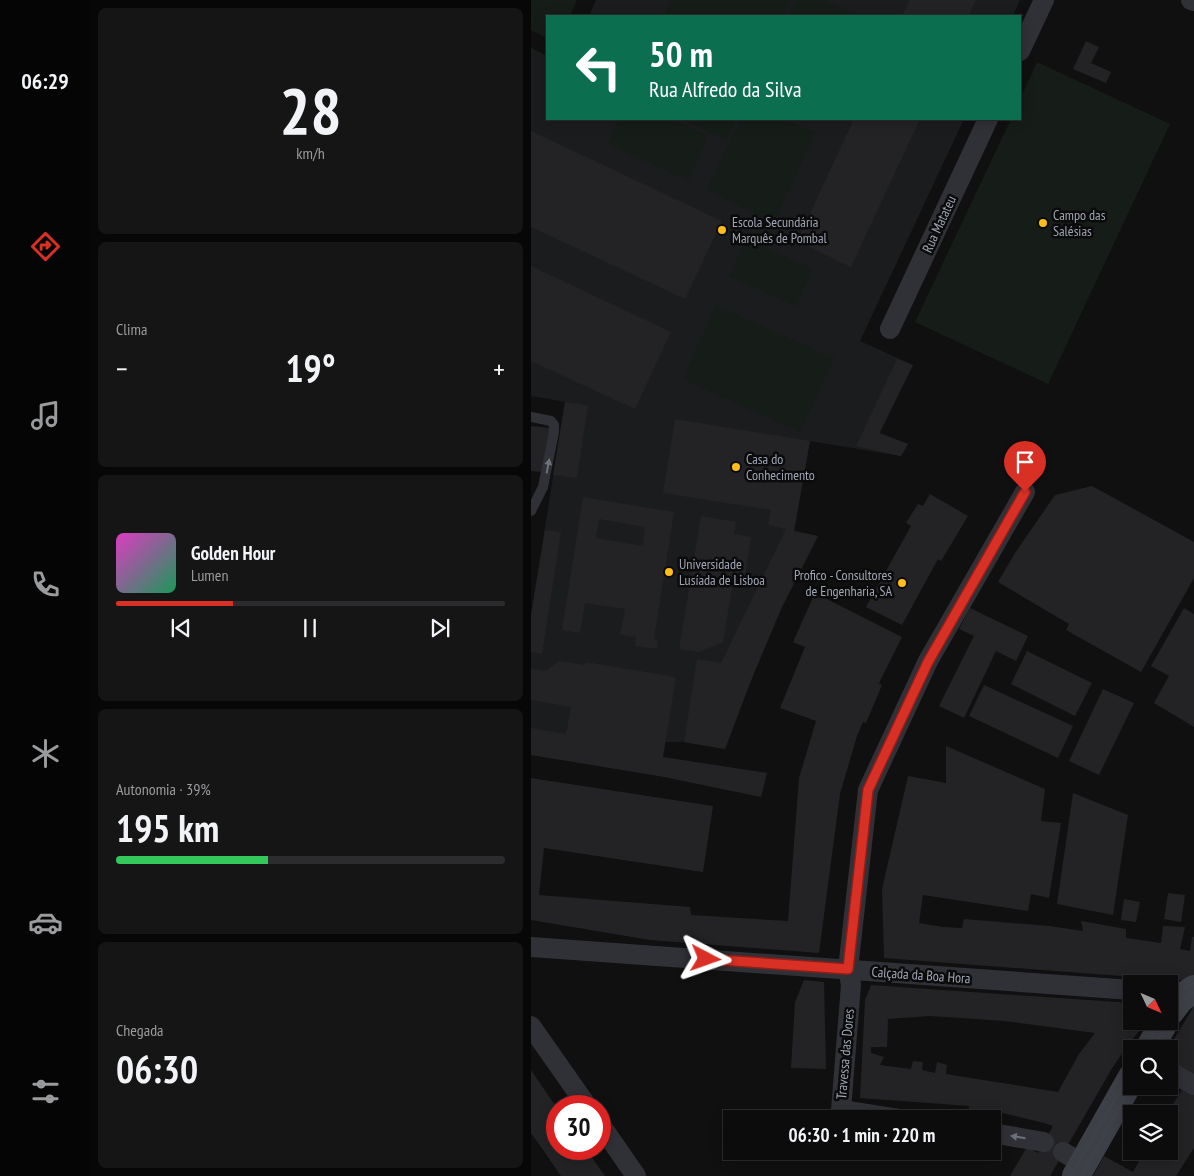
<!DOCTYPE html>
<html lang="pt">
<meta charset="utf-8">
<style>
:root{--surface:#0c0c0d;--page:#151516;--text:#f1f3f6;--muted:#9a9b9d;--line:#2c2c2e;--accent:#d93025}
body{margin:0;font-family:"PT Sans Narrow",sans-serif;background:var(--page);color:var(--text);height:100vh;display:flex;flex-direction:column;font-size:19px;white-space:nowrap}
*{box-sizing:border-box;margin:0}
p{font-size:16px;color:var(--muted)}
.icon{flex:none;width:28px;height:28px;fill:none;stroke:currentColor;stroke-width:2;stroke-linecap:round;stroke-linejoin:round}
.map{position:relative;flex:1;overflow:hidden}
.panel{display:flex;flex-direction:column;gap:8px;padding:8px;background:#070707;width:441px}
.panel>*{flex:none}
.banner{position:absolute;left:15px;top:15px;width:475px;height:105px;border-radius:0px;box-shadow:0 2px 12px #0003,0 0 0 1px var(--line);background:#0b6e4f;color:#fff;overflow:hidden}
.needle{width:32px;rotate:134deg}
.tools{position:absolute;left:592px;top:975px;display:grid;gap:10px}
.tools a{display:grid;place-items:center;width:55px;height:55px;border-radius:0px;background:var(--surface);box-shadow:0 2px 12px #0003,0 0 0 1px var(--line);font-size:25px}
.speed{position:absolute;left:15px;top:1095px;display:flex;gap:10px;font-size:25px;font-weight:700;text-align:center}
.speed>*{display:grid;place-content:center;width:65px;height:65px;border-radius:50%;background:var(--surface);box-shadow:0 2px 12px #0003,0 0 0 1px var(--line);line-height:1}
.speed .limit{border:8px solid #d22;background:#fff;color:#111}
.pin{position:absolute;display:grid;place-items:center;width:42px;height:42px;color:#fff;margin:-51px -21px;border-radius:50% 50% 50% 0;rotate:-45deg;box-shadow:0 0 5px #0007}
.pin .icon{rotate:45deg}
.me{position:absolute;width:55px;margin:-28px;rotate:94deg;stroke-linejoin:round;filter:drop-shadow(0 0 4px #0008)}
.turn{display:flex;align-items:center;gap:18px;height:105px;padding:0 20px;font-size:22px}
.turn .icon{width:65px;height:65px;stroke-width:2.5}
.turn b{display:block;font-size:35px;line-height:42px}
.big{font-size:38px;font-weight:600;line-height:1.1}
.panel .widget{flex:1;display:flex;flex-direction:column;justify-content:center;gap:8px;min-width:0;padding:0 18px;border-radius:8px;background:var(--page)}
.panel .dial{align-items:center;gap:0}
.dial b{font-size:65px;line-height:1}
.song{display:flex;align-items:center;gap:15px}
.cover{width:60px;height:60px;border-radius:8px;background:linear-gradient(135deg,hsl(310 70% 55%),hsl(150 70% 35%))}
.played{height:5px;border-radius:2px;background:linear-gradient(90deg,var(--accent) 30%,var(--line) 30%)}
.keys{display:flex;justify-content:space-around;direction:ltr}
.heat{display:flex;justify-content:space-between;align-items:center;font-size:28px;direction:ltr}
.charge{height:8px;border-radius:4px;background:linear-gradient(90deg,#34c759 39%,var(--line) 0)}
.trip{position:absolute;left:192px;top:1110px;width:278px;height:50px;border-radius:0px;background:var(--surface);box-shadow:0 2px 12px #0003,0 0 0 1px var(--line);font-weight:600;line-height:50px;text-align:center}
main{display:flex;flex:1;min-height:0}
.dock{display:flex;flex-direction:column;width:90px;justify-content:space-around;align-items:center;background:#050505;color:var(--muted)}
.dock .icon{width:35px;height:35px}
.dock .current{color:var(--accent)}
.dock b{font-size:22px;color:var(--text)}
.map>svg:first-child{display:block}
</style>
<main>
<nav class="dock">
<b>06:29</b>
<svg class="icon current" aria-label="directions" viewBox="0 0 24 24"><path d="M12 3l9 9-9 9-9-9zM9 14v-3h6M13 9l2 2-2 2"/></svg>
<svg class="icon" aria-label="music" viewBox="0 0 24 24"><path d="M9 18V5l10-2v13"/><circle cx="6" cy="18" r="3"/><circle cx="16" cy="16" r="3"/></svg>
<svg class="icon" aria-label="phone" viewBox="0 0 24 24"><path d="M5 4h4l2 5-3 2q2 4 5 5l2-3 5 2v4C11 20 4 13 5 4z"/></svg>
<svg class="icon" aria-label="climate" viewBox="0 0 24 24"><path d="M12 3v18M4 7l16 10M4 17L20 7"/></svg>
<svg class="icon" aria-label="car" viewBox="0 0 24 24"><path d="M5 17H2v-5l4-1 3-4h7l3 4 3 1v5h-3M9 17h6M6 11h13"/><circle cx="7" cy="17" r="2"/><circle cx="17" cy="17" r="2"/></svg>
<svg class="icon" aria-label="filters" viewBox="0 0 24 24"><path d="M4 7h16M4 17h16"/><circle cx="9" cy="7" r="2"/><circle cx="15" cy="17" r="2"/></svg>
</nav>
<section class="panel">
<div class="widget dial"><b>28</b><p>km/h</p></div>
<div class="widget"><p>Clima</p>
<div class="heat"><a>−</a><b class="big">19°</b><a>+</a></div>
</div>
<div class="widget">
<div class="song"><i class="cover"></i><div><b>Golden Hour</b><p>Lumen</p></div></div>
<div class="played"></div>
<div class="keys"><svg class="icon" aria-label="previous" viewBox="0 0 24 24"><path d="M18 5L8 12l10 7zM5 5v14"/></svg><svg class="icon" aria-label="pause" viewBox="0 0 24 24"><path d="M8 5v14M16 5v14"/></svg><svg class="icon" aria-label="next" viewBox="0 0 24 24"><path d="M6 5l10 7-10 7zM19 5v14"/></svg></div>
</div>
<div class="widget"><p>Autonomia · 39%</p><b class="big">195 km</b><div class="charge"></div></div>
<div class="widget"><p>Chegada</p><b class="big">06:30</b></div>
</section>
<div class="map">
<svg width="663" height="1176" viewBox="0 0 663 1176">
<rect width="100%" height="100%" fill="#101011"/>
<path fill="#1b1c1e" d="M65,0H489L482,16H58Z
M0,48L16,56V119H433L329,341L382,365L349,433L377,444L370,456L279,441L263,531L287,536L250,609L221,678L194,749L153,742H134L128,776L0,755V615L34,402L0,396Z"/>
<path fill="#161c17" d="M0,0H46L39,16H16V38L0,30Z
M140,0H259L252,16H133Z
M264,0H292L328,16H257Z
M506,62L639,124L517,384L384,322L480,119H489V99Z
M88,119H140L177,136L157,180L77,144Z
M149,119H205L196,140Z
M210,119H254L284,133L243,222L176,190Z
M215,239L282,269L265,306L199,276Z
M185,306L303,358L269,432L152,379Z"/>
<path fill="#232326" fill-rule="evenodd" d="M379,0H445L437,16H371Z
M555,41L568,47L560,63L580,72L575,83L542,69Z
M323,119H389L320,267L266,241Z
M0,131L191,221L154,299L0,227Z
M0,266L140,332L104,409L0,361Z
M366,359L382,365L348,433L377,444L370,456L325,446Z
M34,402L57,405L46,478L22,475Z
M144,419L279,441L263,531L287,536L250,609L221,678L194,749L153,742L166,659L190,663L255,529L237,525L240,510L132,493Z
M0,426L19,428L12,472L0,471Z
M561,486L663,542V578L610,672L535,630L538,624L467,582L484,553L524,495Z
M399,494L437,516L410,561L407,559L371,625L335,607L380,526L375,523L387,504L392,506Z
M52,497L143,512L123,639L127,640L126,649L104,646L105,637L89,635L94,609L54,603L49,633L31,630ZM68,519L114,527L112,546L65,538Z
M170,516L205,522L203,534L220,537L213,584L202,582L192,642L168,652L148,649Z
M14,530L30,532L11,654L0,652V615Z
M284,593L371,637L349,681L348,684L351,685L335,723L332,722L326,736L309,794L288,953L119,940L0,920V778L182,806L172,872L13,848L8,895L159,907L160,915L257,921L268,778L285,721L249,708L274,647L262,642Z
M439,608L497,636L485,661L465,651L433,718L408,706L443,636L428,629Z
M653,608L663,614V727L623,703L638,676L620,666Z
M496,651L561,683L544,716L480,684Z
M28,661L54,665L55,662L145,677L132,757L236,773L230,797L128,776L0,755V728L35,734L40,707L0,700V669L15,671Z
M453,685L542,726L527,758L438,716Z
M572,689L603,703L568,775L538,761Z
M415,746L514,789L510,821L530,823L518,898L500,894L497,911L392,895L388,923L412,927L431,928L433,919L519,926L552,931L550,921L595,929V938L630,943L632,926L654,927L649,949L659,951L661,937H663V975L657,981L353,958L351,889L377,776L415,783Z
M542,793L597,815L582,915L526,904Z
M637,893L654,895L650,922L633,919Z
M593,899L609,902L605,922L590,920Z
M273,980L293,982L295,1069L260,1068L264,1002Z
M340,985L601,1003V1021H616L596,1046L580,1070L519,1176H479L496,1147L507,1153L522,1126L513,1123L464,1111L462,1122H461V1119L437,1118L438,1106L329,1098L334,1000ZM399,1016L473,1021L564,1033L548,1054L527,1092L415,1074L416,1065L406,1062L404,1073L391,1070L392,1062L382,1061L380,1069L349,1065L353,1057L340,1053V1047H356L357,1019Z
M663,1006V1079L639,1065V1049H637Z
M0,1070L26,1108V1149H55L74,1176H30L12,1150L0,1133Z
M652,1088L663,1094V1148L645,1176H562L573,1156L602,1172L614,1151H639V1114H636Z"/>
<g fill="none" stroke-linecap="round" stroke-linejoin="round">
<path stroke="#303137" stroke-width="10" d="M0,417L20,421L23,425V432L12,487L0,511"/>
<path stroke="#303137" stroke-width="20" d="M660,0L663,1
M489,51L513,0
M359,329L457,119
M0,947L601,990
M0,1026L56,1106
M639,1072L663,1085
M368,1119L310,1110L320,985L317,969L337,790L397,661L494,492
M69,1124L105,1176
M461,1133L513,1142
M532,1152L552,1164"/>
<path stroke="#3e4047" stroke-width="28" d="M639,1012L649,999L663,989
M618,1049L634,1021
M545,1176L601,1077"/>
<path stroke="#43454c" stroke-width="1" d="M639,1005L651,990L663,983
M639,1021L652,1000L663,993
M613,1049L629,1021
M622,1049L638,1021
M540,1176L601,1069
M550,1176L601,1085"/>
</g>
<defs><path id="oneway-solid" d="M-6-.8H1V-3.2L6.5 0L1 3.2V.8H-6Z" transform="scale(1.25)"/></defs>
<g fill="#6d717c">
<use href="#oneway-solid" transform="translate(17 466) rotate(-79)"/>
<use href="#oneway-solid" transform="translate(487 1137) rotate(-171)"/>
</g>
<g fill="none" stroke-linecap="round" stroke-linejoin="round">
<defs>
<path id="route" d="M175,959L317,969L337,790L397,662L494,492"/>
</defs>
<use href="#route" stroke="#8d1f18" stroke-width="12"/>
<use href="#route" stroke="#d93025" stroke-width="9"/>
</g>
<g fill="#ffbd1a" stroke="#0b0b0c" stroke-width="2">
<circle cx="512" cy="223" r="5"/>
<circle cx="191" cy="230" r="5"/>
<circle cx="205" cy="467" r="5"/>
<circle cx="138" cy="572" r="5"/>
<circle cx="371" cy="583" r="5"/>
</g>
<g text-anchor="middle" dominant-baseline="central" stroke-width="5" stroke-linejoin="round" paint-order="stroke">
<g font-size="14" fill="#9fa5b4" stroke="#0b0b0c" text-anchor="start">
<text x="522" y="215">Campo das<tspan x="522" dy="16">Salésias</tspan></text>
<text x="201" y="222">Escola Secundária<tspan x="201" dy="16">Marquês de Pombal</tspan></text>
<text x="215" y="459">Casa do<tspan x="215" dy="16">Conhecimento</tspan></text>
<text x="148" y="564">Universidade<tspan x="148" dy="16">Lusíada de Lisboa</tspan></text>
<text x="361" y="575" text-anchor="end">Profico - Consultores<tspan x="361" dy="16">de Engenharia, SA</tspan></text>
</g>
<g font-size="14" fill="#9fa5b4" stroke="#0b0b0c">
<text transform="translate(408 224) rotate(-65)">Rua Matateu</text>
<text transform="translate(390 975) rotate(4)">Calçada da Boa Hora</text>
<text transform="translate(314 1054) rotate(-85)">Travessa das Dores</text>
</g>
</g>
</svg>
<div class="tools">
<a><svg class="needle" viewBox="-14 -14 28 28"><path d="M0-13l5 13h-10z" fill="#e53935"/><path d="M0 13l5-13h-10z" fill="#9a9b9d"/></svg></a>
<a><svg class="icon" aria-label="search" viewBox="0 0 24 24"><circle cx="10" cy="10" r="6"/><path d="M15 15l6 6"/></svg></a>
<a><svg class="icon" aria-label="layers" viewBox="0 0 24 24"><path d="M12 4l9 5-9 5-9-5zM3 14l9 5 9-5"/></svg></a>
</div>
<div class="speed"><div class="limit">30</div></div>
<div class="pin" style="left:494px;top:492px;background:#d93025"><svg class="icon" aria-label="arrive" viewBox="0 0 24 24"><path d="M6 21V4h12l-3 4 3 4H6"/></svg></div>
<svg class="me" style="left:175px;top:959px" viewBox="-20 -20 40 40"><path d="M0-17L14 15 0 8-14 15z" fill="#d93025" stroke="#fff" stroke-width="4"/></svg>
<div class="trip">06:30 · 1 min · 220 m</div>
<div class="banner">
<div class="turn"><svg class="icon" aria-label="left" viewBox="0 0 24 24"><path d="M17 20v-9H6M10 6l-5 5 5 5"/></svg><div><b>50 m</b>Rua Alfredo da Silva</div></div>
</div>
</div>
</main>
